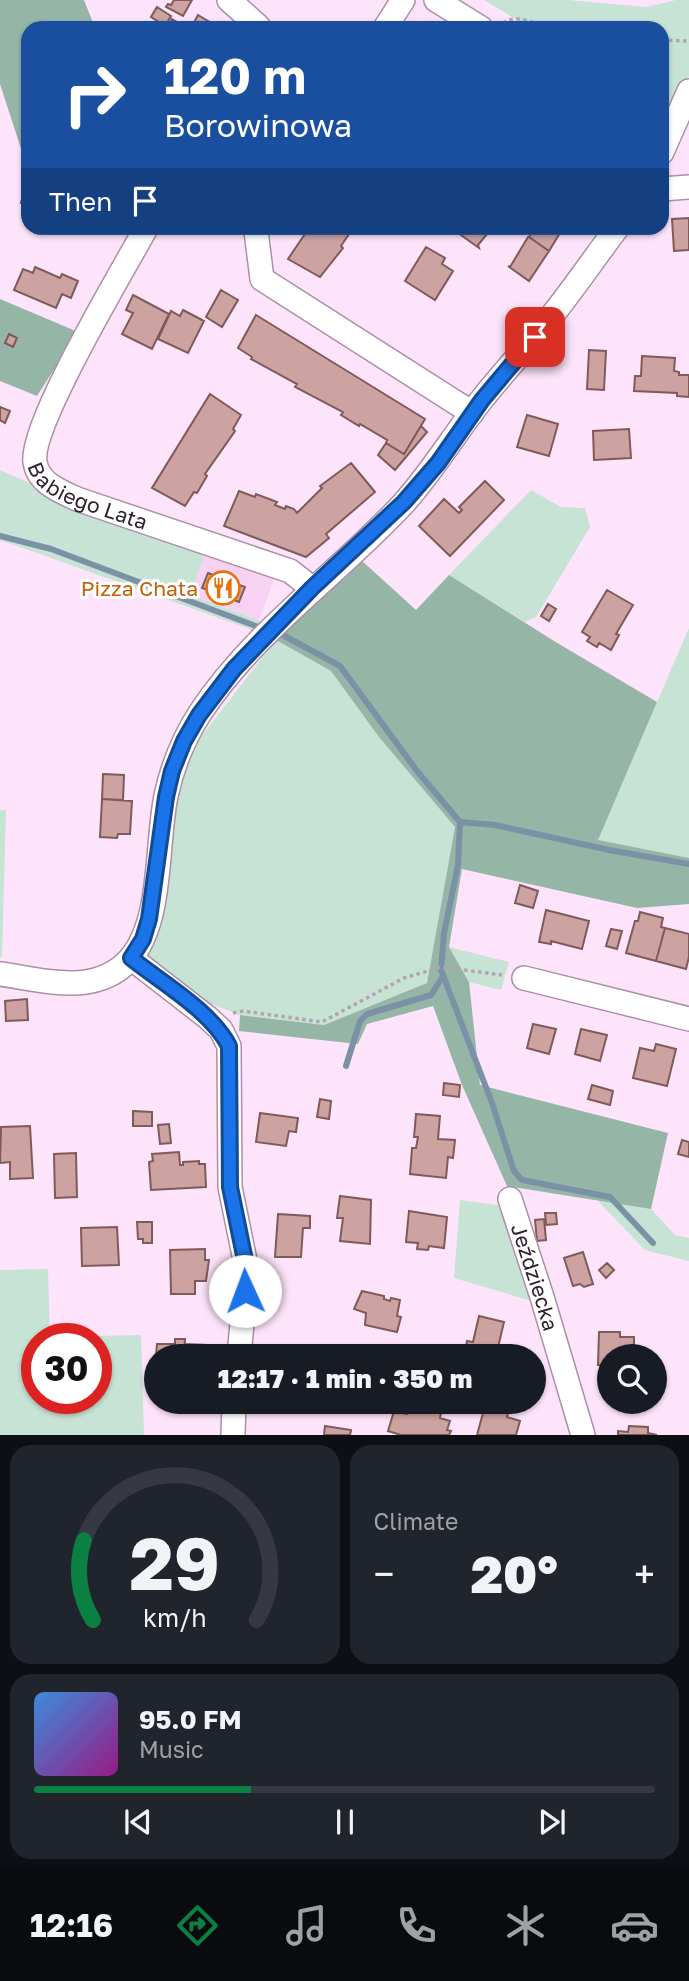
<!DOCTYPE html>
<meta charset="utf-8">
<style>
:root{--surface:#171b24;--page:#20242c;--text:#f1f3f6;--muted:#9ea1a6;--line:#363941;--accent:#0b8043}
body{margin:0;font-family:"Golos Text",sans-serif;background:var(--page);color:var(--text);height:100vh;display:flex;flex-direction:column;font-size:26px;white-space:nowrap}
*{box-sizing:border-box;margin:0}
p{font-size:23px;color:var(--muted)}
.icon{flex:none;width:38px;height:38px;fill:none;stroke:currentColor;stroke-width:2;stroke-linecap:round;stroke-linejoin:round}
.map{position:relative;height:1435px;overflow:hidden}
.panel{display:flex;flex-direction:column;gap:10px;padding:10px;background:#0d0f14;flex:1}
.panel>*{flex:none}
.guide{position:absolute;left:21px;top:21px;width:648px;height:214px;border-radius:21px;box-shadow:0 2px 5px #0004;background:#1a4fa0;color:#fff;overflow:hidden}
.fabs{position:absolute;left:597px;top:1344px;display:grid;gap:14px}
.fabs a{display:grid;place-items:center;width:70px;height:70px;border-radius:50%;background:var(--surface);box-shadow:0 2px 5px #0004;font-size:35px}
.speed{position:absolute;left:21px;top:1323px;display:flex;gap:14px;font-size:35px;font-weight:700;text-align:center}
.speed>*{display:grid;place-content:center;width:91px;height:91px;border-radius:50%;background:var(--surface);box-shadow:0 2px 5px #0004;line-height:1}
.speed .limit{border:10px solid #d22;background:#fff;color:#111}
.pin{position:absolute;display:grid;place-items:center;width:60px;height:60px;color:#fff;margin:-30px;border-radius:14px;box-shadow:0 4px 10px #0006}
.me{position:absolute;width:77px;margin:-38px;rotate:358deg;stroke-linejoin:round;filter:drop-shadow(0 0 5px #0008)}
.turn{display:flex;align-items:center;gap:24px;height:147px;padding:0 28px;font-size:32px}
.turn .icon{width:91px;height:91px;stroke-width:2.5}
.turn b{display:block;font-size:49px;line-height:60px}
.then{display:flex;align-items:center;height:66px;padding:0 28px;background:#0003;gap:14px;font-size:26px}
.big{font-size:52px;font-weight:800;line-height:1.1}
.panel .card{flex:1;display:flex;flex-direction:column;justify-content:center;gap:10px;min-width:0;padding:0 24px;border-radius:21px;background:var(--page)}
.panel .dial{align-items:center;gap:0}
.dial svg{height:182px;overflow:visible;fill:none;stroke:var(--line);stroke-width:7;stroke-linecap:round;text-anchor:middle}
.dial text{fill:var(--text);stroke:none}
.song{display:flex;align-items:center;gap:21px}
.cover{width:84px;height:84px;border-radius:10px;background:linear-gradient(135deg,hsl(210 70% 55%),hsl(310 70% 35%))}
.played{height:7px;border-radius:4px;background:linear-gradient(90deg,var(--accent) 35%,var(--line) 35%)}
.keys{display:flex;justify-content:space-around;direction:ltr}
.heat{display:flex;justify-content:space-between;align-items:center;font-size:38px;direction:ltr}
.panel .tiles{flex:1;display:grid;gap:10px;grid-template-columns:1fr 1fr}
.card:last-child{grid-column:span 2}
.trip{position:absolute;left:144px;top:1344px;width:402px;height:70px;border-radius:35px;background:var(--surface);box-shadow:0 2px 5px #0004;font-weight:800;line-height:70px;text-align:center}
.tabs{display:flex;height:112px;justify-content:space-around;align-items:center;background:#090b0e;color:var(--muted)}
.tabs .icon{width:49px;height:49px}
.tabs .current{color:var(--accent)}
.tabs b{font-size:32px;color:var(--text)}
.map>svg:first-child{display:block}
</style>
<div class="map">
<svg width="689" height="1435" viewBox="0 0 689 1435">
<rect width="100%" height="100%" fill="#fde4fa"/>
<path fill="#f8d2f3" d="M206,551L276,574L259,620L190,595Z"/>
<path fill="#c6e3d5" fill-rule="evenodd" d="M484,0H568L646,7L676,0H689V76L671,113L662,108V28H515L519,21Z
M0,470L113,520L206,551L190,595L266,623L258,632L9,543L0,541Z
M531,490L561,507L585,508L590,527L536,617L525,622L449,575Z
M689,628V858L597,841Z
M276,640L331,671L379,737L455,827L427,983L324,1025L240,1015L191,996L157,973L149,955L175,806L190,751Z
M0,810H6L2,957H0Z
M449,947L509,962L501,990L469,982Z
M460,1200L504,1206L535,1302L454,1278Z
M597,1200L651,1209L675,1235L689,1238V1261L645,1250Z
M48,1269L50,1337L141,1335L144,1435H0V1270ZM37,1339H96V1398H37Z"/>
<path fill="#95b5a6" d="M0,0H84L95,28H28V165L26,164L0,84Z
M0,299L78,332L37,396L0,381Z
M361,560L416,610L449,575L554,641L657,702L598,840L689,858V904L637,908L462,869L449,947L469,982L480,1085L668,1133L651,1209L507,1186L462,1085L433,1006L367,1024L358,1044L239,1031L240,1015L324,1025L427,983L455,827L379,737L331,671L276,640Z"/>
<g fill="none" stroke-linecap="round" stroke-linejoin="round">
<path stroke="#7a91a6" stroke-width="6" d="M0,536L51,549L261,628
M281,634L340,666L417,771L460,822L458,865L444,933L441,970L492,1103L514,1171L522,1180L610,1197L653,1243
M460,822L495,825L609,850L689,864
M346,1066L360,1021L367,1014L431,995L443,976"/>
</g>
<path fill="#cda3a1" stroke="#7f5a58" stroke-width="2" d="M174,0H192L183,16L166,7L168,4L171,5Z
M157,7L171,16L165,26L151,17Z
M198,15L220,28H191Z
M172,19L187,28H167Z
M28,176V205L21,203Z
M689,218V250L674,251L672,219Z
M309,228H353L341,246L343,248L320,277L288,259Z
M464,228H492L478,245L479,248L458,233Z
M534,228H563L549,251L529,237Z
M528,237H529L549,251L529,281L508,266L510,267Z
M426,247L445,258L442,264L453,271L435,300L405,281Z
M35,267L60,278L62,274L78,281L71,298L62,294L56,308L14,290L23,269L33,273Z
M221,290L238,300L222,327L206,317Z
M133,295L169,314L152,349L122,334L133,313L126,310Z
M183,310L204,321L188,353L158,339L171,311L180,316Z
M256,315L425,419L404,454L386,443L387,440L360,424L359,426L341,415L343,412L295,387L297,384L251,359L252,357L238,348Z
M9,334L17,338L13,347L5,343Z
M589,350L606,351L604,390L587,389Z
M642,356L675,358L674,371L679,372V375H689V397L677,396V393L634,391L635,376H641Z
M210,394L241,415L233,429L235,431L205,474L207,476L197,493L194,492L185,506L152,488Z
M0,407L10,411L5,423L0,420Z
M527,415L558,424L549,456L517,447Z
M421,426L427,432L395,470L378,455L386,443L404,454Z
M629,429L631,458L594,460L593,431Z
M351,463L375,492L326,534L329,538L306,557L224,526L239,491L255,497L256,494L277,502L275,505L285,509L286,506L294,509L297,513L322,488L320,486Z
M485,481L504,500L450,556L419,526L444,499L459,513L462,510L459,507Z
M208,573L245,587L239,602L202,588Z
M607,590L633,605L616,634L619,635L611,650L599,643L597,647L587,641L590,637L582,632Z
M548,604L556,609L549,621L541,616Z
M103,774L124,775L123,800L102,799Z
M102,799L132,801L130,834H118L117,838L100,837Z
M520,885L538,891L533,908L515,903Z
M546,910L589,921L582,949L551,941V944L539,942Z
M640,912L663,918L661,927L665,928L656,961L626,953L635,921H638Z
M665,928L689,934V957L686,969L656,961Z
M611,929L622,931L617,949L606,946Z
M27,999L28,1020L6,1021L5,1001Z
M533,1024L556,1029L549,1054L527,1048Z
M581,1029L607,1035L600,1061L575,1054Z
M656,1044L676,1049L667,1086L633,1078L640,1048L654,1051Z
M444,1083L460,1085L459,1097L443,1095Z
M592,1085L613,1091L610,1105L588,1099Z
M320,1099L331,1101L329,1119L317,1117Z
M133,1111L152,1112V1126H133Z
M260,1113L298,1118L296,1132L289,1131L286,1146L256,1142Z
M416,1114L440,1116L438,1139L455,1140L453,1158L448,1157L446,1178L410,1174L412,1148H416L418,1137H414Z
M169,1124L171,1143L160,1144L158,1125Z
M30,1126L33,1178L10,1179V1162L0,1163L1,1127Z
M682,1140L689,1142V1157L678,1154Z
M179,1152L180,1165H183V1162L199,1161V1164H205L206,1187L151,1190L149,1162L153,1161L152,1154Z
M76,1153L77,1197L55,1198L54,1154Z
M340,1196L371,1200L370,1244L340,1241L343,1218H337Z
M409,1211L447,1217L444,1248L429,1246L428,1250L417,1249L418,1243L406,1242Z
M545,1213H556L557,1224L546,1225Z
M278,1214L310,1216V1228H303L301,1257H275Z
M544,1219L546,1240L537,1241L535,1220Z
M137,1222H152V1243H143V1239H138Z
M117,1227L119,1265L82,1266L81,1228Z
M205,1249V1260H209L206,1281H195V1294H171L170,1250Z
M583,1252L593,1284L584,1287L580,1284L573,1286L564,1258Z
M607,1263L614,1270L606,1278L599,1270Z
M362,1291L384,1296V1299L390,1301L391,1298L400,1300L397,1316L401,1317L397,1332L365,1325L366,1313L354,1309Z
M479,1316L504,1322L496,1356H464L467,1341L473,1342Z
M599,1332H620V1337H634V1356H609V1365H598Z
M175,1339H185L184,1356H156L157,1344H175Z
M185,1344L207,1345V1356H184Z
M323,1346L341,1350L340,1356H321Z
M263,1402H294L293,1406L263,1404Z
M486,1402L510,1406L507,1417L520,1421L516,1435H477Z
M410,1404L441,1413L440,1418L450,1421L447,1430L451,1431L449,1435H401L388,1431L394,1411L407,1414Z
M325,1426L351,1430L350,1435H324Z
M629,1426L648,1427V1433L657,1435H618V1431L628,1432Z"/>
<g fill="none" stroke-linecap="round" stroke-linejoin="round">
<defs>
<g id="minor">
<path d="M229,0L258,26L257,28"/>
<path d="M436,0L481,28"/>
<path d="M385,28L403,0"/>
<path d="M662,152L689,91"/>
<path d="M662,189L689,187"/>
<path id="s1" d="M146,228C125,267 29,426 35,462C38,483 60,491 77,499L290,571L312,588"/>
<path d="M258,228L256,231L262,279L472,413"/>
<path d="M131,958L207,1017L221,1030L229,1046L230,1187L247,1270L239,1356"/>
<path d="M0,974C44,980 96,997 130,959C163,921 156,844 166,796C172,767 184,738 200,713C254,631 337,575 403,504C433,471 455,433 483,398C506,369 532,342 554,313C576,285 596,256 617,228"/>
<path d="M524,978L689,1019"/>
<path id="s2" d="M510,1199L542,1297L583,1435"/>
<path d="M233,1435L234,1402"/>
</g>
</defs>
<use href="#minor" stroke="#ac8fa8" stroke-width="26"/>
<path stroke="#b6a2b4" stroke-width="3.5" stroke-dasharray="3.5 3.5" stroke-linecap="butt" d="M503,23C518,14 531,22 546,28
M662,40L689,41
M233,1013L243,1011L322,1022L404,978L441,967L502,975"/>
<use href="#minor" stroke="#fff" stroke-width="23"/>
</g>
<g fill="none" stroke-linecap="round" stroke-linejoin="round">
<defs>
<path id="route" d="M245,1291L247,1270L230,1187L229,1046C211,1011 162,983 131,958L143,939L149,919L166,797L172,771L184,741L199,715L234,669L312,588L404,502L438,463L482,400L535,337"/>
</defs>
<use href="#route" stroke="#114b97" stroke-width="18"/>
<use href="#route" stroke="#1a73e8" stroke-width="12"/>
</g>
<defs>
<symbol id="restaurant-ring" viewBox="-11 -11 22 22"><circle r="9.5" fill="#fff" stroke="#e8710a" stroke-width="1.5"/><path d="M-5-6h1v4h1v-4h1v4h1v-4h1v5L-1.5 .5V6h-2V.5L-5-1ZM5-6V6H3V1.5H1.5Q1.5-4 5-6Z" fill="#e8710a"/></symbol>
</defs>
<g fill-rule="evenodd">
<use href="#restaurant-ring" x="204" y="569" width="38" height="38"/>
</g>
<g text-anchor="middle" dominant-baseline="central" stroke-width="6" stroke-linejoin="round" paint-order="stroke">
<g font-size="21" fill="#2d222c" stroke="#fff">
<text stroke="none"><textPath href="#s1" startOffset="327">Babiego Lata</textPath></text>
<text stroke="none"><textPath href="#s2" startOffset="82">Jeździecka</textPath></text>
</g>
<g font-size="21" fill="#c56008" stroke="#fff" text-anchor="end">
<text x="198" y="588">Pizza Chata</text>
</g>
</g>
</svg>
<div class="fabs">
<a><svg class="icon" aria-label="search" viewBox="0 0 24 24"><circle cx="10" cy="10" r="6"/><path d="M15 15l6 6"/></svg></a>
</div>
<div class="speed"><div class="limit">30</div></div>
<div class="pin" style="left:535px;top:337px;background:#d93025"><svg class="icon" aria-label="arrive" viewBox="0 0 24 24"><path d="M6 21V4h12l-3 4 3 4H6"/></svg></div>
<svg class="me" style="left:245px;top:1291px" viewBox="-20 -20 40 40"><circle r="19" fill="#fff"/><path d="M0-13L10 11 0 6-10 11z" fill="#1a73e8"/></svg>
<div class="trip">12:17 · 1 min · 350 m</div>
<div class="guide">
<div class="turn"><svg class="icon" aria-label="right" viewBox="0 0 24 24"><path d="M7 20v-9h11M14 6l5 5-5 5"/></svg><div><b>120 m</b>Borowinowa</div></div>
<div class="then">Then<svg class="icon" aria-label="arrive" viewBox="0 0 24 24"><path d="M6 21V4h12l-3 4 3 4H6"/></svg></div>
</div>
</div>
<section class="panel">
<div class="tiles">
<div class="card dial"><svg viewBox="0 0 100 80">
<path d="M14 69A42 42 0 1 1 86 69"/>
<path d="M14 69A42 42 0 0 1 10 34" stroke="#0b8043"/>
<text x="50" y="56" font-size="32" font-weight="700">29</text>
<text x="50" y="72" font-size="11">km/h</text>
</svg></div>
<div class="card"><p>Climate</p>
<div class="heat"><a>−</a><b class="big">20°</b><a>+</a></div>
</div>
<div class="card">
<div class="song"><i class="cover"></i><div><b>95.0 FM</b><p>Music</p></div></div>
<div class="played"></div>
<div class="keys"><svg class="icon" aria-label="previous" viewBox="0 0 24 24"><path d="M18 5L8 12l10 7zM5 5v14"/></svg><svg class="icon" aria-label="pause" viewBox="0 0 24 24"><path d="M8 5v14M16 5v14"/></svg><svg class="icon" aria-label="next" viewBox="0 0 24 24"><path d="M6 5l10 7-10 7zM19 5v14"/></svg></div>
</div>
</div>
</section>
<nav class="tabs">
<b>12:16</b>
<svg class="icon current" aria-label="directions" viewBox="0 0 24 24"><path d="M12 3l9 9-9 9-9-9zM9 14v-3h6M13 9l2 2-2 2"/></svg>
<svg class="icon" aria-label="music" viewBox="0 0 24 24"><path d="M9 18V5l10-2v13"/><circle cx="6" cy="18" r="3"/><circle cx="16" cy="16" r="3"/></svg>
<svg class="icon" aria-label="phone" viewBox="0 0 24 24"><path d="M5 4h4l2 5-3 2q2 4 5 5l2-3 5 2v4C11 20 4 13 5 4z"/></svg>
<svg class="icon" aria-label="climate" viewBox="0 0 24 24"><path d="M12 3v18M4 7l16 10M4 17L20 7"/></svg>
<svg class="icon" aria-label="car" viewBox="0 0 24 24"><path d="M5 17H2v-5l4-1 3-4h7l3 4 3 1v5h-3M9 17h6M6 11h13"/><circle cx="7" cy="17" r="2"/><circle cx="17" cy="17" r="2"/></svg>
</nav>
